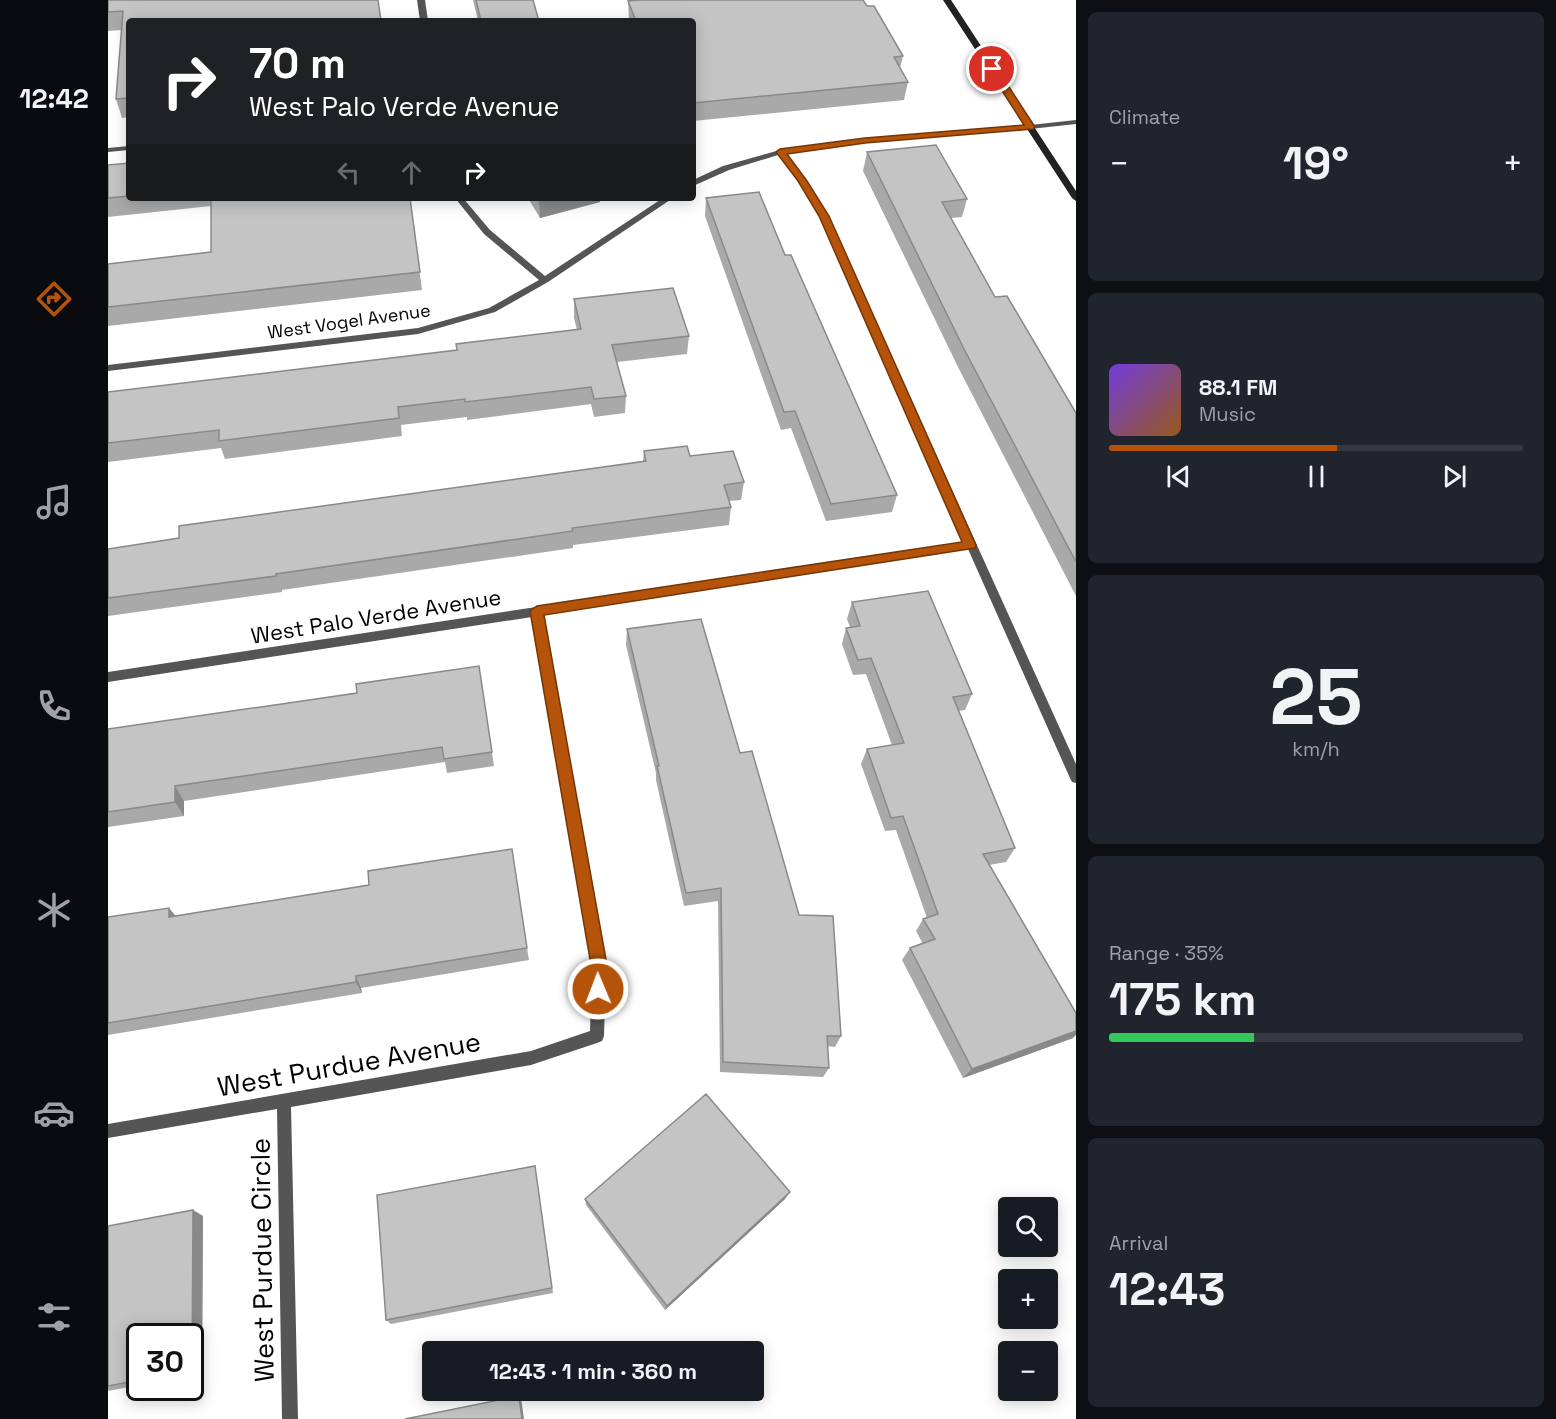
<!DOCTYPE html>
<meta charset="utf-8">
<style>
:root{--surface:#171b24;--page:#20242c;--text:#f1f3f6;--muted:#9ea1a6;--line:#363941;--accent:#b45309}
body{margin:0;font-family:"Space Grotesk",sans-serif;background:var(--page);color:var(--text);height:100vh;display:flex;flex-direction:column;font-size:22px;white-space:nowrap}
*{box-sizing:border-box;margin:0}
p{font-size:20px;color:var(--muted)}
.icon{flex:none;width:33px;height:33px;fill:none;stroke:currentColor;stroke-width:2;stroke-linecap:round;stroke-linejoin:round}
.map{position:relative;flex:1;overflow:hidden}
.sheet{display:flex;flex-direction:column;gap:12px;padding:12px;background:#0d0f14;width:480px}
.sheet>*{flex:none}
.top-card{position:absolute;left:18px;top:18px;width:570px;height:183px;border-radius:6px;box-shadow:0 3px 15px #0003;background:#202124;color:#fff;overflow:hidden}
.controls{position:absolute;left:890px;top:1197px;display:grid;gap:12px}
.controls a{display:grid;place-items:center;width:60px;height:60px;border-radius:6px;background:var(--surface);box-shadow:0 3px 15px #0003;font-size:30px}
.speed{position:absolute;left:18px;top:1323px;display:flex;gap:12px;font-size:30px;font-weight:700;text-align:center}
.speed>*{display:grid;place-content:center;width:78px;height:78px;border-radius:50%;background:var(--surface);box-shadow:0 3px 15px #0003;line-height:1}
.speed .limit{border:3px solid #111;border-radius:9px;background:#fff;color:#111}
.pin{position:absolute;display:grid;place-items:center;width:51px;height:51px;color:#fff;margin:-26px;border:3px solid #fff;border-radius:50%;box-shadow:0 2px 6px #0007}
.me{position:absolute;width:66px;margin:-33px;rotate:359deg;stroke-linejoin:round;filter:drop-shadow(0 0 4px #0008)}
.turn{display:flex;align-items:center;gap:21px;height:126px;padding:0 24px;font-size:27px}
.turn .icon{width:78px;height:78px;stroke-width:2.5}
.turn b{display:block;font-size:42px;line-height:51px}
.lanes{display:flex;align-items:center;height:57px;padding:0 24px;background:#0003;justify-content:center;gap:30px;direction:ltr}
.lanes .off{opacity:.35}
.big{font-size:45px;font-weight:600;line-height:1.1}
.sheet .widget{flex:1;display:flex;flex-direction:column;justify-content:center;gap:9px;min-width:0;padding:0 21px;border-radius:9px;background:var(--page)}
.sheet .dial{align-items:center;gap:0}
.dial b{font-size:78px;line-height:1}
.song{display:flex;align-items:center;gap:18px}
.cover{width:72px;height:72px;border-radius:9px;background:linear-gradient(135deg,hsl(260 70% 55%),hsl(30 70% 35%))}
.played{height:6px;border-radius:3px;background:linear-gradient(90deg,var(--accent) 55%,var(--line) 55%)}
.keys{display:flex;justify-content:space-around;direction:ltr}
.heat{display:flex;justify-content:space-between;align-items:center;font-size:33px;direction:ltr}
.charge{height:9px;border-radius:4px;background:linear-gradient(90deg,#34c759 35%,var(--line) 0)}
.trip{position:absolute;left:314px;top:1341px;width:342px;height:60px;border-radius:6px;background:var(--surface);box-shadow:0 3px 15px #0003;font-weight:600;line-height:60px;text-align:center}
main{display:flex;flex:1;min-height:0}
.tabs{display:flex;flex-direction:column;width:108px;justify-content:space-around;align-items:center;background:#090b0e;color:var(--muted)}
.tabs .icon{width:42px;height:42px}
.tabs .on{color:var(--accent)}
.tabs b{font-size:27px;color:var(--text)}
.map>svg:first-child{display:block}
</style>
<main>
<nav class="tabs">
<b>12:42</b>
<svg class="icon on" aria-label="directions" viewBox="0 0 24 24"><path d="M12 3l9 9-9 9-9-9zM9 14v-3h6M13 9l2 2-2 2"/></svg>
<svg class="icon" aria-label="music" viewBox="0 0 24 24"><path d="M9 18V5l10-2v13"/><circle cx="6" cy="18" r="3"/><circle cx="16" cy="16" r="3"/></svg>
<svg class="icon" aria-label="phone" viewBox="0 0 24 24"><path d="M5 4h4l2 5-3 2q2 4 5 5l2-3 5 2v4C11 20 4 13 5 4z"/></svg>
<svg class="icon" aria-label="climate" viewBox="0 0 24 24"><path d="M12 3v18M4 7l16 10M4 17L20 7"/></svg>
<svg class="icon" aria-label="car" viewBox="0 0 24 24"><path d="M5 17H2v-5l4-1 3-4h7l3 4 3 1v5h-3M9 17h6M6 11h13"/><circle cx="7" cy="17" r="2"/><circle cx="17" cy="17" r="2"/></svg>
<svg class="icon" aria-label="filters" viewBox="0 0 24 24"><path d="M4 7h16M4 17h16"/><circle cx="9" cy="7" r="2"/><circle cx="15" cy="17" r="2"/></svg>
</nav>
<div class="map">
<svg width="968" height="1419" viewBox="0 0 968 1419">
<rect width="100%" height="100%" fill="#fff"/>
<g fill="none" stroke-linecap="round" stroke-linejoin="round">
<path fill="#555" fill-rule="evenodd" d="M968,120V124L922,129L918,127L922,125Z"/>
<path fill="#555" fill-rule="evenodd" d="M309,0H317L320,21H312Z
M922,125H925V129L757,143L678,154L699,181L720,216L968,764V783L964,782L962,778L860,549L435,615L498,965L496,1036L494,1041L489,1043L423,1065L183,1107L190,1419H174L169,1109L0,1138V1124L423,1051L482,1031L484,965L424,617L0,682V672L857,542L712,216L691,182L670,155L621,170L585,186V180L615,166L672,150L757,139Z
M21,146V150L0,152V148Z
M347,198H355L382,230L437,276L555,198H565L440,282L387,312L310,334L0,371V365L310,328L381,308L431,280L376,234Z"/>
<path fill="#222" fill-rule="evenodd" d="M835,0H843L968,191V201L964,198Z"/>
</g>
<path fill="#a9a9a9" d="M0,0H270L21,21V117L14,118L8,99L14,30L0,31Z
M365,0H425L431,21H370Z
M520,1L759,6L795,56L792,68L800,82L796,100L585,121V21H521Z
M759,152L859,199L854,217L843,218L887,297L968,413V596L850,367L755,171Z
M21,163V198H302L314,290L0,326V264L103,252V206L0,217V165Z
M420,198H492V202L432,218Z
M598,198L677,255L789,495L784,512L718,521L683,428L673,430L597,216Z
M466,299L581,336L579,354L509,362L518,396L517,413L486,417L483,404L359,420V417L293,425L294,436L117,459L113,448L0,462V392L348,350L469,330L466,318Z
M536,451L582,456L636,482L633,500L621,501L623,507L621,525L465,545V548L174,590V592L0,616V549L71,538L535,461Z
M744,602L864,694L857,710L850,711L907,848L898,862L881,865L965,1038L855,1078L794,960L802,948L815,944L808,931L815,919L819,918L788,830L777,831L753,764L759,749L784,745L758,674L745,675L734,644L738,628L742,627L739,619Z
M519,629L632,753L691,915L733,1036L727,1047L719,1046L721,1068L715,1077L612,1072L610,901L576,906L548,780V773L518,645Z
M371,666L386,766L339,773L337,762L76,801V816L0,827V729L249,693Z
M68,916L419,948L421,960L253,988L254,993L0,1035V917Z
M427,1166L445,1293L283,1324L278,1320Z
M477,1199H677L557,1310L478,1205Z
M85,1210L95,1216L94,1372L82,1375V1336H32V1385L0,1391V1226Z"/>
<path fill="#898989" d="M436,198H492V202L432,218L431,199Z
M67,786L76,801V816L67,802Z
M61,908L71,920L61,917Z
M248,976L253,988L254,993L248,982Z
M968,1031V1035L965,1038L855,1078L864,1069Z
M682,1192L677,1199L557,1310L559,1306Z
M85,1210L95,1216L94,1372L84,1370Z
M411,1396L413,1398L416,1419H414Z"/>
<path fill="#c4c4c4" stroke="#898989" stroke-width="1.5" d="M0,0H270L273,21H21V98L8,99L15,11L0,12Z
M368,0H425L431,21H373Z
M532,0H755L759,6H766L795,56L786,57L800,82L585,103V21H528L520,1Z
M828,145L859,199L834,202L887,297L899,296L968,413V562L856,349L759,152Z
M21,163V196L0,198V165Z
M651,192L677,255H683L789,495L723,504L687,411L676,412L598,198Z
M103,198H302L312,272L0,307V264L103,252Z
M565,288L581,336L504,345L518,396L486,399L483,387L357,402V399L290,407L291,418L111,441V430L0,443V392L349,350L348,344L473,329L466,299Z
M579,446L582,456L625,451L636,482L616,485L623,507L464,528L465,531L168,574V576L0,598V549L71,538V526L538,461L536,451Z
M820,591L864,694L845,697L907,848L875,854L968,1013V1031L864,1069L802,948L827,939L815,919L830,914L795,816L783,818L759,749L796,743L763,658L750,660L738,628L752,626L744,602Z
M593,619L632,753L644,751L691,915L725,916L733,1036H719L721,1068L615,1062L613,888L578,893L549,766H551L519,629Z
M371,666L384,752L336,759L334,747L67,786V802L0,812V729L249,693L248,684Z
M404,849L419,948L248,976V982L0,1023V917L61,908V917L261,885L260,871Z
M598,1094L682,1192L559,1306L477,1199Z
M427,1166L444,1288L278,1320L269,1195Z
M85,1210L84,1370H82V1336H32V1380L0,1386V1226Z
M411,1396L414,1419H297Z"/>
<path fill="#b45309" stroke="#753606" stroke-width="1.5" d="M881,67H888L927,127L925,129L757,143L679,154L699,181L721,216L868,545L867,548L436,615L499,965L496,994L490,996L485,994L483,989V965L422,611L429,606L854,542L711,216L690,181L668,152L672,149L757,138L916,125L880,69Z"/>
<g text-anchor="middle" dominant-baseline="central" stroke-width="4.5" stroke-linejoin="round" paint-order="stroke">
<g font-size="18" fill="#000" stroke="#fff">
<text transform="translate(241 321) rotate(-8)">West Vogel Avenue</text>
</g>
<g font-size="22" fill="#000" stroke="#fff">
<text transform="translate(268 616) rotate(-9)">West Palo Verde Avenue</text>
</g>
<g font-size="27" fill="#000" stroke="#fff">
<text transform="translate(241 1064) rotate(-10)">West Purdue Avenue</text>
<text transform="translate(154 1260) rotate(-91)">West Purdue Circle</text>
</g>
</g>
</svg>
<div class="controls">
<a><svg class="icon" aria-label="search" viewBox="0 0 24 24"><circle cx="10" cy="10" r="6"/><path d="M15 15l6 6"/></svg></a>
<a>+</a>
<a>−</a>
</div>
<div class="speed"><div class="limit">30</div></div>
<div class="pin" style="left:884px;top:69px;background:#d93025"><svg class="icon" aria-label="arrive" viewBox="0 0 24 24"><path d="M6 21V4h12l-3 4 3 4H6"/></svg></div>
<svg class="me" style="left:490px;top:989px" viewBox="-20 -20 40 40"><circle r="17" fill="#b45309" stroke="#fff" stroke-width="3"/><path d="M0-11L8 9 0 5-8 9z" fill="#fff"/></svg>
<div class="trip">12:43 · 1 min · 360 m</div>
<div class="top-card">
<div class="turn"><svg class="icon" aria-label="right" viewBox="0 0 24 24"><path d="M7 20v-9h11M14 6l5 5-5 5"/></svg><div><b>70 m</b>West Palo Verde Avenue</div></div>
<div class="lanes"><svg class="icon off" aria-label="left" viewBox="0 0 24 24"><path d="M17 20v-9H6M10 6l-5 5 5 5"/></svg><svg class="icon off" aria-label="ahead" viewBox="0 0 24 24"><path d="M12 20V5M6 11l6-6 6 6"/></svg><svg class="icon" aria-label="right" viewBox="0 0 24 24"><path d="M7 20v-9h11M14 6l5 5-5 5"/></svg></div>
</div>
</div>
<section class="sheet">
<div class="widget"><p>Climate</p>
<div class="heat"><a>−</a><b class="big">19°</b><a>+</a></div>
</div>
<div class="widget">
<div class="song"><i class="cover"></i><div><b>88.1 FM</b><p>Music</p></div></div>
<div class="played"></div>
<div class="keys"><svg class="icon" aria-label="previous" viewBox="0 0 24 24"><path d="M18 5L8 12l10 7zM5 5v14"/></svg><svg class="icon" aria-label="pause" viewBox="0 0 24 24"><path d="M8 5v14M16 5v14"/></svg><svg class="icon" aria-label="next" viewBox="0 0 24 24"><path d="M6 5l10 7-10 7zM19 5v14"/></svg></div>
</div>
<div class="widget dial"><b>25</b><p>km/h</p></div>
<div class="widget"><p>Range · 35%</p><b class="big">175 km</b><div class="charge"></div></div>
<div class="widget"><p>Arrival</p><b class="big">12:43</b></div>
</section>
</main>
